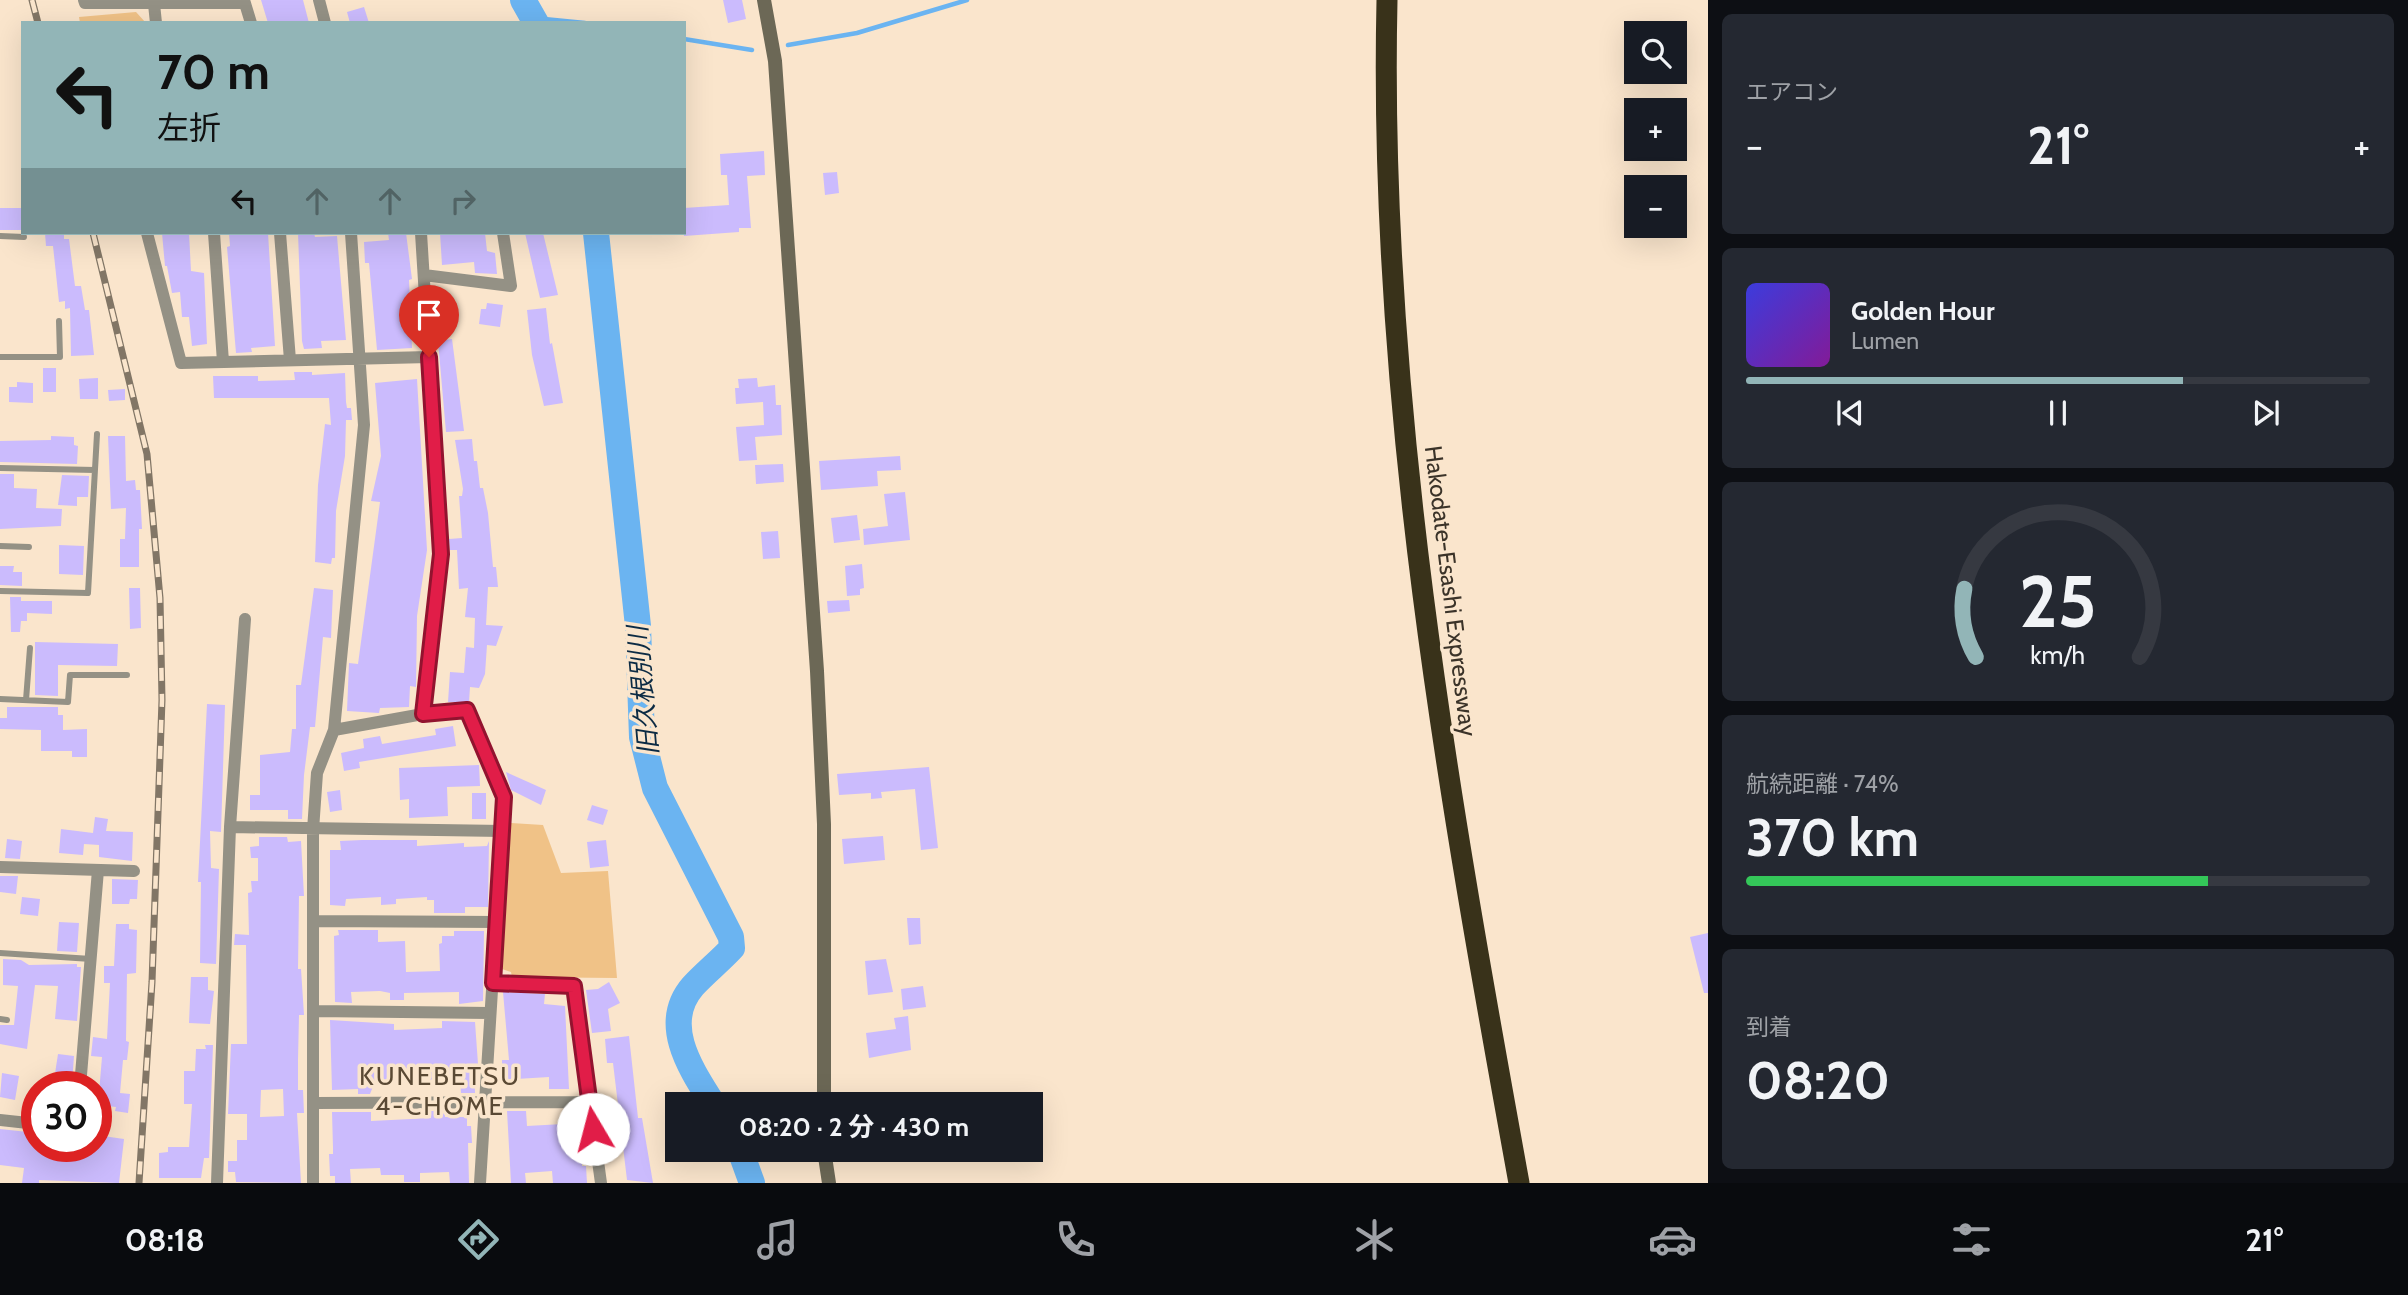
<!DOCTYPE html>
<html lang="ja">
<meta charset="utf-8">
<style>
:root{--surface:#171b24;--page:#242831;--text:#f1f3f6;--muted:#9ea1a6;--line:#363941;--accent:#92b5b7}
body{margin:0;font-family:Cabin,"Noto Sans JP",sans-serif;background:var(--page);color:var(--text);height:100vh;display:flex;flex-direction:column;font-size:26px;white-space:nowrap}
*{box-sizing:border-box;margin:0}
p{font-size:23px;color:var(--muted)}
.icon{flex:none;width:38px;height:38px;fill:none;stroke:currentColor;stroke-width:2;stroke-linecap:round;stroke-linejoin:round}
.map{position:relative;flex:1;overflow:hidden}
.panel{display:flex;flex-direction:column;gap:14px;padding:14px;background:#0d0f14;width:700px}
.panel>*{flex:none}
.hud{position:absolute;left:21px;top:21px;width:665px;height:214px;border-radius:0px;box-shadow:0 7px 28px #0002;background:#92b5b7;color:#111;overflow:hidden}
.fabs{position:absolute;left:1624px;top:21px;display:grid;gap:14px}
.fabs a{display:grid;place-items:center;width:63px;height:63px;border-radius:0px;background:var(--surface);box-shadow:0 7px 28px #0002;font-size:35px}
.speed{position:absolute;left:21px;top:1071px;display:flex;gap:14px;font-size:35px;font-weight:700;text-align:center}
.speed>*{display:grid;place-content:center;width:91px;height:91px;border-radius:50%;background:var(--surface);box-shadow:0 7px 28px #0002;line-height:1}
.speed .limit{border:10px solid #d22;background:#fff;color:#111}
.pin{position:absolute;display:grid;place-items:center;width:60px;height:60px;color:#fff;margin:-72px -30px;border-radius:50% 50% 50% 0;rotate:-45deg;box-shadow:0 0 7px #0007}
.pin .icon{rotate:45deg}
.me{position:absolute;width:77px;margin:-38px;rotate:352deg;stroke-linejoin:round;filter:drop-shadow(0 0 5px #0008)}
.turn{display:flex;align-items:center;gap:24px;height:147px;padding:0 21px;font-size:32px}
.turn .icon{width:91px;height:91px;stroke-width:2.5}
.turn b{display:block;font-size:49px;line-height:60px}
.lanes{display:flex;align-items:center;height:66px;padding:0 21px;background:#0003;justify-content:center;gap:35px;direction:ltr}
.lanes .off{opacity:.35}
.big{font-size:52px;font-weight:700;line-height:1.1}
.panel .card{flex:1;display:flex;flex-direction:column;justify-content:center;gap:10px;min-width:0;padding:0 24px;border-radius:10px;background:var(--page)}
.panel .dial{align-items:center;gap:0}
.dial svg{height:182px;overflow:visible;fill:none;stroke:var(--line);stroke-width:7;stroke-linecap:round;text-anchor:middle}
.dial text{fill:var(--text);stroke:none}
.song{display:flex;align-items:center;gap:21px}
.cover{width:84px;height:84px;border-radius:10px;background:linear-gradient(135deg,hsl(240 70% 55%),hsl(290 70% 35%))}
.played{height:7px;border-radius:4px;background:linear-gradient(90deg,var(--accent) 70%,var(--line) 70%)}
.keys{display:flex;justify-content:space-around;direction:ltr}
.heat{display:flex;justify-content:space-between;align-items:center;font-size:38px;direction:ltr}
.charge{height:10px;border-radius:5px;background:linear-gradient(90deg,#34c759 74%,var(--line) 0)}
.trip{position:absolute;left:665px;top:1092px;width:378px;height:70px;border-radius:0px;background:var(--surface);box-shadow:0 7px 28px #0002;font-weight:700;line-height:70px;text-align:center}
.menu{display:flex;height:112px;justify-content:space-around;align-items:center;background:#090b0e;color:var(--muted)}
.menu .icon{width:49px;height:49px}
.menu .active{color:var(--accent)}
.menu b{font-size:32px;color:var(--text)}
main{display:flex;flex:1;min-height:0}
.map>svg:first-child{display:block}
</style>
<main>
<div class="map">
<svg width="1708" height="1183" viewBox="0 0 1708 1183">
<rect width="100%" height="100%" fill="#fae5cc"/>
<path fill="#f0c287" d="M136,12L146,23H80L79,17Z
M511,823L543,825L561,873L608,871L617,978L512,977L511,972L502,969Z"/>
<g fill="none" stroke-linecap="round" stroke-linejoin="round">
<path stroke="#6bb4f1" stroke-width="4.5" d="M534,18L585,23
M684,39L752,50
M788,45L857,33L967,0"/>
<path stroke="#6bb4f1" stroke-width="26" d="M523,0L536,23
M596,233L638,626L642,737L655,788L731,937L732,948C720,961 705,973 693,986C660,1024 691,1069 713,1104
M740,1150L752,1183"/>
</g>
<path fill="#cbbbfd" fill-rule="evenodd" d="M261,0H303L309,23H268Z
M723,0H742L746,19L728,23Z
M364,7L369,23H350L347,12Z
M764,151L765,175L747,176L751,228H739V232L684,236V208L729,205L727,175H721L720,154Z
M837,172L839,193L825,195L823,173Z
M0,208H23V230H0Z
M45,233H64V239H69L75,286H81L85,310H89L94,355L71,356L70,308L65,309V301L59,302L53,246H46Z
M162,233H189L191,271L204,273L207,344L192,346L189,317H182L180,292L172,293L167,266H165Z
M229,233H268L275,346L251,348L252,352L236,353L227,247L230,246Z
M298,233H314L315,237L337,236L346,340L321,341L322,348L304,349L302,341Z
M388,233H406L412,279L409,280L412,348L377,350L369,263H365L364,242L389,240Z
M440,233H485L487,251L495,253L497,274L475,273L474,262L442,265Z
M525,233H543L558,295L540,298Z
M447,297L449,318L436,319L435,298Z
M487,303L503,305L500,327L479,324L481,309H486Z
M546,308L550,344L552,343L563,403L544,406L532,355L527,310Z
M452,339L464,431L446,432L438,341Z
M43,368H56V392H43Z
M294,372H312V375L345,373L346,402L347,408H351L352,420H346L345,456L336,511L335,558H332L331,564L315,562L318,485L325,424L331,425L329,398H214L213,376H258V381L295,380Z
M98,378V399H80L79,379Z
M757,378L758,387L775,385L776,405H781L782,435L755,437L757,460L739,461L736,427L764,425L763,402L736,404L735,388H739L738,379Z
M417,379L427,550L417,616L416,687L410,686L409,707L380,708L379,713L347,711L349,663L358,664L380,502L371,501L381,456L375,383Z
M17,382L33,383V403L9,402V387H17Z
M125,389V400L109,401L108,390Z
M51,436L74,437V445L78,446L77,464L0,462V441L51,440Z
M108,436H125L126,481L135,480L136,490H140L142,529H139V567H120V539H125L126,508L111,509Z
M472,439L474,461H477L480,488H483L488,513L493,567H496L498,587H488L486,625L503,626L496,646L487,645L485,674L479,688L470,687L469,702H448L450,672L464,673L466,647L474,648L475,618L465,617L468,588L459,589L457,550H450L449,539L462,538L459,496H462L463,489L455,440Z
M900,456L901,470L877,471L878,486L821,490L819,461Z
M783,464L784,482L756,484L755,465Z
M0,474H14V488L37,489L36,508L62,509L61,526L0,529Z
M62,475L89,476L88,497H77V506L58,505Z
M905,492L910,540L864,545L863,529L888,526L884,494Z
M857,515L860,540L834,543L831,518Z
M778,531L780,558L763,559L761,532Z
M59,545L84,546L83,575L59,574Z
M862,564L864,588L860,589V595L847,596L845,566Z
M0,566H14L13,572H22V586L0,585Z
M129,588H140L141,628L130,629Z
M314,588L333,590L331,638L323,637L315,727H310L304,775L302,819H288V810H250V795H260V755L290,752L292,729H296V685H301Z
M10,597H21V601H52V614L27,613V621H21L20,632H11Z
M849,600L850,611L828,613L827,601Z
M35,642L118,644L117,666L58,665V696L35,695Z
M207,704L225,705L221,832L210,831L211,868L219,869L216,964L200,963L201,882H198Z
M7,707H58V715H63V730L87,729V757H72V751H41V730L0,729V718H7Z
M453,726L456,746L359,762L360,768L344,771L341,753L364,748L363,739L380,736L382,744L436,735L435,729Z
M479,765L480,786L447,787L448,816L409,818V799L400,800L399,768Z
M929,767L938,848L921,850L915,789L881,792L882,798L871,799V793L839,795L837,774Z
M506,772L546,790L541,805L511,790Z
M340,790L342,810L330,812L327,792Z
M472,793H486V819H472Z
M592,805L608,810L603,825L587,820Z
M95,817L108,819L106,831L133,832L132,861L99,857V845L84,844L83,855L59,853L61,829L93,833Z
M883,836L885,860L844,864L842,839Z
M259,837H287L288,842L301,841L304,896H299L298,969H301L304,1015H299L298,1060V1090H303L304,1113H297L301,1183L236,1182L235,1172H228V1161H237V1140H247V1114H228L231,1044H247L246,945H234L235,934L249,935L248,893L252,892L251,881H258V858H251L250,847L259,846ZM283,1089L284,1116L260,1117L261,1090Z
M7,839L22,841L20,859L5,858Z
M362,840H417V846L464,843V847L487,846L489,841L488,907H465V913H434V900H427V897L396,899V904L381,905V897L346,899L345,906L330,905V850H341L340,841Z
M606,840L609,866L590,868L587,842Z
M0,876H18L16,894L0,892Z
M112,879L138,880L137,899H130L129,904H112Z
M22,897L40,899L38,916L20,914Z
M907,918H920L921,944L909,945Z
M59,922L79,923L77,952L57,951Z
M116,924H129V929L137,930L136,973L127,974L126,1041L129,1042L127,1060H123L120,1093L130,1094L128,1113L115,1111L116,1107L98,1105L102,1057L91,1056L93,1037L107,1039L110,983H104V966H114Z
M338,930H378V942L405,941L406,972L440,971L439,944L442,943V936H454V931H484L483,1001L459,1004V992L404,993V1000H390V993L380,991L351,992L352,1003L335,1002L334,936L339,935Z
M1708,933V993H1704L1690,937Z
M3,959L21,960L29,965L77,964V967H81L77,1021L55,1019L58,986L35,985L27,1049L0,1044V1025H14L18,986L3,985Z
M886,959L893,992L868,995L865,961Z
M191,977H208V990L214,991L210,1024L189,1023Z
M609,982L620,1003L608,1009L611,1031L592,1033L586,990L598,989Z
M923,986L926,1007L903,1010L901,989Z
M503,992L545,994L544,1004L565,1006L569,1089H549V1077L502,1080V1060H509Z
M908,1016L911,1050L869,1058L866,1033L896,1029L894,1018Z
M330,1020L394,1024V1030L442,1028V1021L475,1022L478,1064L474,1065L475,1093H461L460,1080L374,1084L370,1094H358V1089L332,1090Z
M629,1036L638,1118H642L653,1183L627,1180L613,1063H607L605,1039Z
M205,1045H213L209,1158H204L201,1178H159V1153L168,1152V1147H189L192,1104H184V1071H195L196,1049H206Z
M58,1054L74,1056L72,1083L54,1080Z
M2,1073L19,1076L15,1100L0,1097Z
M431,1111H445V1117H467V1126H471L472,1143H468L469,1183H450L449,1172L420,1173V1182H404V1175H381L380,1168L350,1169L351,1183H335V1176H330L329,1154H333V1148L332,1112H371V1121L431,1118Z
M507,1111H526L527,1126L563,1124L562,1115L574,1114L575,1120H581L582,1166H586L587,1183H553L552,1171L525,1173L526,1183H511Z
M0,1129L37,1133V1146H96V1135L124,1139L119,1183L39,1180V1183H22L24,1168L0,1165Z"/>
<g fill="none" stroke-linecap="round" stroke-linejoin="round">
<path stroke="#949185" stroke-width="6" d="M0,236L24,237
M0,357H60L59,321
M0,468L95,470
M0,546L29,547
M0,591L88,593L97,434
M0,699L68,702L70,675H127
M26,700L30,648
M0,953L91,959
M0,1019L7,1020"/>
<path stroke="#949185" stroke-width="12" d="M84,0L85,3H245
M244,0L251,23
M319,0L325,23
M154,4L156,23
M147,233L181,363L429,357
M214,233L223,362
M280,233L290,360
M421,233L441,554L423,714
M424,275L511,286L503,233
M334,730L423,714L467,710L504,797L480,1183
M230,827L503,831
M0,867L134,871
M314,921L498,922
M493,983L574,986L601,1183
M314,1011L490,1013
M80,1087L98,870
M314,1103L589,1102
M0,1120L37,1124
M217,1183L230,827L245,619
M313,1183V830L317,773L334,730L364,425L351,233"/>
<path stroke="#6c6856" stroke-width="14" d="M764,0L775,61L817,671L824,824V1104
M824,1150L829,1183"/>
<path stroke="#39321a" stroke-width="21" d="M1387,0C1378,399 1448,792 1519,1183"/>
<defs>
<path id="rail" d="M32,0L38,23
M93,233L147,454L160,598L162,700L152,982L139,1183"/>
</defs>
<use href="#rail" stroke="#827666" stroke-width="7"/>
<use href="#rail" stroke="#fae5cc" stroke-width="4.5" stroke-dasharray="13" stroke-linecap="butt"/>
</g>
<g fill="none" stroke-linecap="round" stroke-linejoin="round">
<defs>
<path id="route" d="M429,357L441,554L423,714L467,710L504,797L493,983L574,986L593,1129"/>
</defs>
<use href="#route" stroke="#92132f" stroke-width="18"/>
<use href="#route" stroke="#e11d48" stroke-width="12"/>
</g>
<g text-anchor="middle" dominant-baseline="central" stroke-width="7" stroke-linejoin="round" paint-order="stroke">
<g font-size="24" fill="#3b3329" stroke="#fae5cc">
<text transform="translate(1451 591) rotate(83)">Hakodate-Esashi Expressway</text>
</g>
<g font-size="26" font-style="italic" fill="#0c2b44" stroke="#fae5cc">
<text transform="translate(643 691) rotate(-95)">旧久根別川</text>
</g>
<g font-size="26" letter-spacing="2" fill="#5a4934" stroke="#fae5cc">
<text x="440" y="1076">KUNEBETSU<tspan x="440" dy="30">4-CHOME</tspan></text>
</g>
</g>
</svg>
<div class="fabs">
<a><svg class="icon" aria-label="search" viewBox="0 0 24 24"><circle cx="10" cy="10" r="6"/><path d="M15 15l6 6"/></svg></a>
<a>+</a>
<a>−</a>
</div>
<div class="speed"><div class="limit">30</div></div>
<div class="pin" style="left:429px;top:357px;background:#d93025"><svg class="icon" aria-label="arrive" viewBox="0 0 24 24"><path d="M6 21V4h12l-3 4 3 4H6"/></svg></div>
<svg class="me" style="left:593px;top:1129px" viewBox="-20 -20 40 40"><circle r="19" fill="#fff"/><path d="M0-13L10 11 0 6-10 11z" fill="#e11d48"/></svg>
<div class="trip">08:20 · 2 分 · 430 m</div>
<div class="hud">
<div class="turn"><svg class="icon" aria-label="left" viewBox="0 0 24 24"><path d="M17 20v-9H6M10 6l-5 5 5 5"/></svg><div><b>70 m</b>左折</div></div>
<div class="lanes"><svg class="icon" aria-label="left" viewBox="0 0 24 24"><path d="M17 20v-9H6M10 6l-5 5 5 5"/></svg><svg class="icon off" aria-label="ahead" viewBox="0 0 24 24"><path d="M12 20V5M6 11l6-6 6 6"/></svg><svg class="icon off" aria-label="ahead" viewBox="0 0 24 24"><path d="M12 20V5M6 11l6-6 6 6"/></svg><svg class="icon off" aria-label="right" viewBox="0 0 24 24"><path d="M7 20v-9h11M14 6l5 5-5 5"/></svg></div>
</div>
</div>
<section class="panel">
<div class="card"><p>エアコン</p>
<div class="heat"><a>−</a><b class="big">21°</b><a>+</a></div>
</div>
<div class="card">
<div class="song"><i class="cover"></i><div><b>Golden Hour</b><p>Lumen</p></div></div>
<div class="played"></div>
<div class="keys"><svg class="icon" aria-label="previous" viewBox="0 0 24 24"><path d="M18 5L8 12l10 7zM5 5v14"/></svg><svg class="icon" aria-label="pause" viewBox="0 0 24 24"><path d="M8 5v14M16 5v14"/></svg><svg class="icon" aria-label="next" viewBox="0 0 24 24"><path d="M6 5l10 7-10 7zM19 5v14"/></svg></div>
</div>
<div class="card dial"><svg viewBox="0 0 100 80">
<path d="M14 69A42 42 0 1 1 86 69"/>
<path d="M14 69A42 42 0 0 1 9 39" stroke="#92b5b7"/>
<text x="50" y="56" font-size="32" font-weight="700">25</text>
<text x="50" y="72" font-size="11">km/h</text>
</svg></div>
<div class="card"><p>航続距離 · 74%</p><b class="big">370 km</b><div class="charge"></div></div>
<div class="card"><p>到着</p><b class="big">08:20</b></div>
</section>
</main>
<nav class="menu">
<b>08:18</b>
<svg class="icon active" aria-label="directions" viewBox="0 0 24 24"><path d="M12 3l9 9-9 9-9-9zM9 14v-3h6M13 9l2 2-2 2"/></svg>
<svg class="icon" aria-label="music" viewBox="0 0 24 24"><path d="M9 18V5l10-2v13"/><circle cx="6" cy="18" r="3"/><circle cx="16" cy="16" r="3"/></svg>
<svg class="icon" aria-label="phone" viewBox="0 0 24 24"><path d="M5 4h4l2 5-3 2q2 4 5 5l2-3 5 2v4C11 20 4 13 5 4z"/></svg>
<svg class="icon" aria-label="climate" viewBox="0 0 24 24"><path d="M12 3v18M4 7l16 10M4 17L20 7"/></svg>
<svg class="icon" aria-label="car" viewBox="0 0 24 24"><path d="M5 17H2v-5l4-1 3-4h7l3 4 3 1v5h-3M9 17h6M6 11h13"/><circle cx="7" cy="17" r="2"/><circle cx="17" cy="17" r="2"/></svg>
<svg class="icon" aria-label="filters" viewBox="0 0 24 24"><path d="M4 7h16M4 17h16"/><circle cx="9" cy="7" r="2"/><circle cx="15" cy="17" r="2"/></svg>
<b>21°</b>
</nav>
